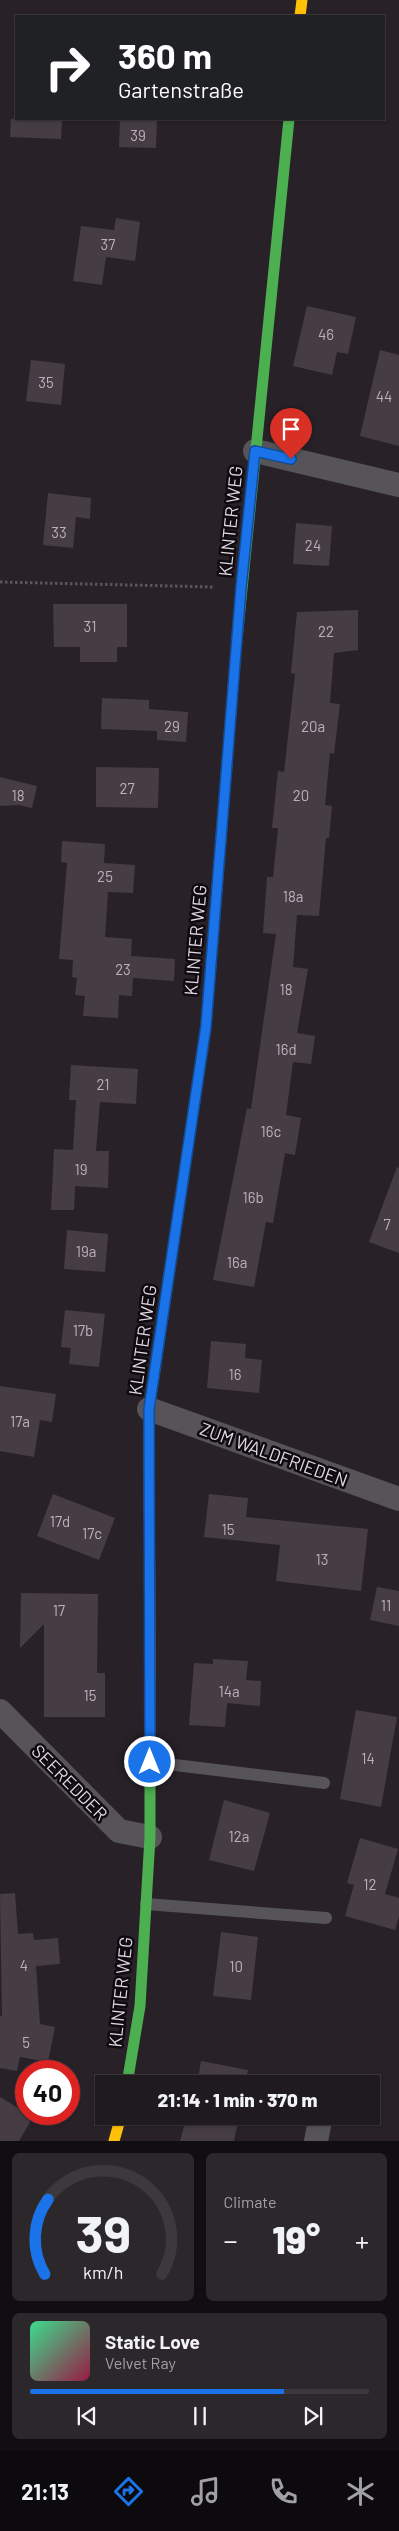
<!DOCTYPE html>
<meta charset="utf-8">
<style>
:root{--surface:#1e1a1e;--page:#2b272b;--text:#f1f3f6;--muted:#a1a1a4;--line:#3c383c;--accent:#1a73e8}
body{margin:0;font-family:Barlow,sans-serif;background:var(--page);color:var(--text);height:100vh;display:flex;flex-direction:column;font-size:19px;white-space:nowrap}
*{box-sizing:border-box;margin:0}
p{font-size:16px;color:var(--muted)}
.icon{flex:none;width:28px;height:28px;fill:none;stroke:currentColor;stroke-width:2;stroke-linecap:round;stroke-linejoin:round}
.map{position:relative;height:2141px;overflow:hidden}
.details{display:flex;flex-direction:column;gap:12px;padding:12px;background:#100e10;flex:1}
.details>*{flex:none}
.hud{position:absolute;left:15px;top:15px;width:370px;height:105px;border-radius:0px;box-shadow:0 1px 4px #0004,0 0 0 1px var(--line);background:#202124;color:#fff;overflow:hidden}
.speed{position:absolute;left:15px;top:2060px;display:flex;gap:10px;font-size:25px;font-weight:700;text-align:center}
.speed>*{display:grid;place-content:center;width:65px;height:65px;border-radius:50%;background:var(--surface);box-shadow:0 1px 4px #0004,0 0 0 1px var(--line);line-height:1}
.speed .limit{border:8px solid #d22;background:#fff;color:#111}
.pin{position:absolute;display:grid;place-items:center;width:42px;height:42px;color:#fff;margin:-51px -21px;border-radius:50% 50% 50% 0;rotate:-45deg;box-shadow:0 0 5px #0007}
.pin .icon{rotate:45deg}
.me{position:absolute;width:55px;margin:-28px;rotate:0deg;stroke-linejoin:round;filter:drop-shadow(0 0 4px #0008)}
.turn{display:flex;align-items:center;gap:18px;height:105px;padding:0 20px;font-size:22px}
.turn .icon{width:65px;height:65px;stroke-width:2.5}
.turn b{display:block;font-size:35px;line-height:42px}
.big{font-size:38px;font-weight:800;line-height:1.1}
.details .widget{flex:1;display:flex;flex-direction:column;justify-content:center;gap:8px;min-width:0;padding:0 18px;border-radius:8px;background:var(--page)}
.details .dial{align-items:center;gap:0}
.dial svg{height:130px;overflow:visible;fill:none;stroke:var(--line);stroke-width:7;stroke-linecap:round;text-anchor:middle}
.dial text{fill:var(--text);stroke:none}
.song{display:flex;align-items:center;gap:15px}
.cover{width:60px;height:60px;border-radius:8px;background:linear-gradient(135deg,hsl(150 70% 55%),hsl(340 70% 35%))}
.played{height:5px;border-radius:2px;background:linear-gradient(90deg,var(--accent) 75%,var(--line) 75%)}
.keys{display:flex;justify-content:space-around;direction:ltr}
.heat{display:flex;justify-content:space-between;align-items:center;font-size:28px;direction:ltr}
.details .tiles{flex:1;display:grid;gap:12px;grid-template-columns:1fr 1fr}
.widget:last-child{grid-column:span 2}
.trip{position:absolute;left:95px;top:2075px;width:285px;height:50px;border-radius:0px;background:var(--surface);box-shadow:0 1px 4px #0004,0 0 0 1px var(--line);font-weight:800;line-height:50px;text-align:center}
.tabs{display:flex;height:80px;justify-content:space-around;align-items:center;background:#0c0a0c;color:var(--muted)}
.tabs .icon{width:35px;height:35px}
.tabs .on{color:var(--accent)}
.tabs b{font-size:22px;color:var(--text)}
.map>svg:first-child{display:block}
</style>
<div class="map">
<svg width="399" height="2141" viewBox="0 0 399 2141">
<rect width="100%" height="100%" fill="#282228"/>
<path fill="#463c44" d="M11,119H62L61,139L10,137Z
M120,119H157L156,148L119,147Z
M116,218L140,222L135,261L106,257L102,285L73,281L81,226L114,230Z
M307,306L356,317L348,354L337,352L332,375L293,366Z
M380,350L399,355V446L360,436Z
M31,360L65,364L61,405L26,401Z
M48,493L91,498L90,519L76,517L73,548L43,545Z
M296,523L332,526L329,566L293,564Z
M53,604H127V647H117V662H80V647H54Z
M358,610V650L334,653L330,703L340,704L334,754L330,753L325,805L332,806L329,838H326L319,916L297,915L293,967L308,969L297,1033L315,1036L311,1064L293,1062L286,1115L301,1118L295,1155L285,1153L273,1223L266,1222L254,1287L213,1280L247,1108L251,1109L276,934L263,933L267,877H273L278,828H272L278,771L284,772L295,674L291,673L297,612Z
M102,698L149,700V709L188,712L186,742L157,740V731L101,729Z
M96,767L159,768L158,808L96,807Z
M0,777L37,786L32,808L19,805L0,806Z
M62,841L105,844L104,863L135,865L133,893L108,892L105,937L132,939L131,956L175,959L174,981L133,978L132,996L119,995L118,1018L83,1016L85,996L75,995L77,978L72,977L73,960L59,959L67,863L61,862Z
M71,1065L138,1069L136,1104L100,1102L96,1151H109L108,1188L75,1186L74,1210H51L54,1149L73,1150L76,1100H69Z
M397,1167L399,1168V1253L369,1242Z
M67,1230L108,1234L105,1272L64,1269Z
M65,1310L105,1314L99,1367L69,1364L71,1348L61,1347Z
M211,1341L246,1344L245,1358L262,1360L259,1393L207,1388Z
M0,1386L56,1394L52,1422L40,1420L34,1457L0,1451Z
M53,1494L115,1518L99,1560L37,1536Z
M209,1494L248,1498L246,1517L368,1529L361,1591L276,1581L280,1545L204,1537Z
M377,1587L399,1591V1626L370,1620Z
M21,1593L98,1594L97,1673H105V1717H44V1624L20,1648Z
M213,1659L248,1661L246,1680L261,1681L260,1706L227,1703L225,1727L189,1725L194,1663L213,1664Z
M356,1710L397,1717L381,1807L340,1799Z
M224,1800L270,1813L254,1871L209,1860Z
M360,1838L398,1849L385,1894L399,1898V1916L395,1930L345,1916L354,1885L347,1883Z
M15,1893L18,1934L33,1933L34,1940L58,1938L60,1964L36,1966L40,2024L55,2027L48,2062L20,2057L17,2071L0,2068V2016H2L0,1894Z
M221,1932L258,1937L251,2000L213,1996Z
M201,2061L248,2070L245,2084H197Z
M0,2097L33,2117L19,2141H0Z
M187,2116H239L234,2141H180Z"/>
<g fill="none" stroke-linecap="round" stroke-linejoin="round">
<path stroke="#59575b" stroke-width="3" stroke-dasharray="2.5 2.5" stroke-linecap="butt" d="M0,582L215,587"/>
<path stroke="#565458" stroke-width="12" d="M150,1762L324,1783
M146,1904L326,1918"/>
<path stroke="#565458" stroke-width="24" d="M255,451L399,485
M149,1409L399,1499
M0,1711L119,1831L150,1837
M316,2141L321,2116"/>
<path stroke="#4caf50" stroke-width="11" d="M236,649L289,119
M157,1356L206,1026L227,764
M127,2084L140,2006L150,1837V1677"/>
<path stroke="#ffc107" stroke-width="11" d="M300,16L302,0
M150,1677L149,1409L157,1356
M114,2141L121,2116"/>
<path stroke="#c62828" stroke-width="11" d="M227,764L236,649"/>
</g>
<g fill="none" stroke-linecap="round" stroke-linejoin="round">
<defs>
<path id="route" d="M150,1762L149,1409L206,1026L241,588L255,451L291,459"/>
</defs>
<use href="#route" stroke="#114b97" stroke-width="12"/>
<use href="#route" stroke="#1a73e8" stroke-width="9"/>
</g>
<g text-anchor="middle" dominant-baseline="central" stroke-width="5" stroke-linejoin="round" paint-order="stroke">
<g font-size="15" fill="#bab1ba">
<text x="138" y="135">39</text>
<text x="108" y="244">37</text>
<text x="326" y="334">46</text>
<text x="46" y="382">35</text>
<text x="384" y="396">44</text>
<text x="59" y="532">33</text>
<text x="313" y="545">24</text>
<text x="90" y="626">31</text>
<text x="326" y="631">22</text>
<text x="172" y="726">29</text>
<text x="313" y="726">20a</text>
<text x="127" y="788">27</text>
<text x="18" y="795">18</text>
<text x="301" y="795">20</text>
<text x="105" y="876">25</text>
<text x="293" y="896">18a</text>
<text x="123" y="969">23</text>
<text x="286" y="989">18</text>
<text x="286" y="1049">16d</text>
<text x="103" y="1084">21</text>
<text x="271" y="1131">16c</text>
<text x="81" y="1169">19</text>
<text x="253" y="1197">16b</text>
<text x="387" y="1224">7</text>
<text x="86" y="1251">19a</text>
<text x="237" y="1262">16a</text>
<text x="83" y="1330">17b</text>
<text x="235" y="1374">16</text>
<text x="20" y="1421">17a</text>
<text x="60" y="1521">17d</text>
<text x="228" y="1529">15</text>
<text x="92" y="1533">17c</text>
<text x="322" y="1559">13</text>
<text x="386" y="1605">11</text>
<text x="59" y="1610">17</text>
<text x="229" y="1691">14a</text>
<text x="90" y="1695">15</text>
<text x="368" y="1758">14</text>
<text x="239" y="1836">12a</text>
<text x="370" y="1884">12</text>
<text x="24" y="1965">4</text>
<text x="236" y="1966">10</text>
<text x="26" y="2042">5</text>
</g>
<g font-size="18" fill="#e0d8e2" stroke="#0f0a10">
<text transform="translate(230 521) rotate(-84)">KLINTER WEG</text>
<text transform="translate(195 940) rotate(-85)">KLINTER WEG</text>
<text transform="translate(142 1340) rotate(-82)">KLINTER WEG</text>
<text transform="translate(274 1454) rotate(20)">ZUM WALDFRIEDEN</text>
<text transform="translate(70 1782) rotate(45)">SEEREDDER</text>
<text transform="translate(120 1992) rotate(-84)">KLINTER WEG</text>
</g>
</g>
</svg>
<div class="speed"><div class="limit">40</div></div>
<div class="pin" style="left:291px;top:459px;background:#d93025"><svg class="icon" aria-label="arrive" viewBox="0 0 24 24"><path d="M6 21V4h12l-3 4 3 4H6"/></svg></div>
<svg class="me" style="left:150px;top:1762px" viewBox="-20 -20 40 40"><circle r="17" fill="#1a73e8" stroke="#fff" stroke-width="3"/><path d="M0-11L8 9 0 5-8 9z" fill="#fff"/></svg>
<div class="trip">21:14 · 1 min · 370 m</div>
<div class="hud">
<div class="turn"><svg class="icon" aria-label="right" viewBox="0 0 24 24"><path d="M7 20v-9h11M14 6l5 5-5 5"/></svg><div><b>360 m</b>Gartenstraße</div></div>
</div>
</div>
<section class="details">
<div class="tiles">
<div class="widget dial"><svg viewBox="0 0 100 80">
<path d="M14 69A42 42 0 1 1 86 69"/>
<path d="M14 69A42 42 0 0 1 16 23" stroke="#1a73e8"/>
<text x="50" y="56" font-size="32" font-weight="700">39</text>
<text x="50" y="72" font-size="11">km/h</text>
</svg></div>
<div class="widget"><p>Climate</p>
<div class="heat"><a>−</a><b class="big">19°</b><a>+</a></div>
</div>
<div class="widget">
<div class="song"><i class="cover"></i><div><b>Static Love</b><p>Velvet Ray</p></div></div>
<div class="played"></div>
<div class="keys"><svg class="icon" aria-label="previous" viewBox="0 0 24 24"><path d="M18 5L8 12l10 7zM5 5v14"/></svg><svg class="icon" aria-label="pause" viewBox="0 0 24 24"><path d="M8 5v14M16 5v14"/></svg><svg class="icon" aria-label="next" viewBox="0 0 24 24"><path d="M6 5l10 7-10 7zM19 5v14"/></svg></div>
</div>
</div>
</section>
<nav class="tabs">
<b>21:13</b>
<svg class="icon on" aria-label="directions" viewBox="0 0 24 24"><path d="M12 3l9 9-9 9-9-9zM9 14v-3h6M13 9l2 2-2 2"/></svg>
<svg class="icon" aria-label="music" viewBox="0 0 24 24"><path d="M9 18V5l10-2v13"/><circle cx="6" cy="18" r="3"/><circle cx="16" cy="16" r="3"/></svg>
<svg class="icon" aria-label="phone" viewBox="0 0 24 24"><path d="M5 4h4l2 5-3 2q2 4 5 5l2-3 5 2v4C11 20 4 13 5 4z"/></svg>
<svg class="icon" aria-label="climate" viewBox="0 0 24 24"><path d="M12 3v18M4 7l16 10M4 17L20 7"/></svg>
</nav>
